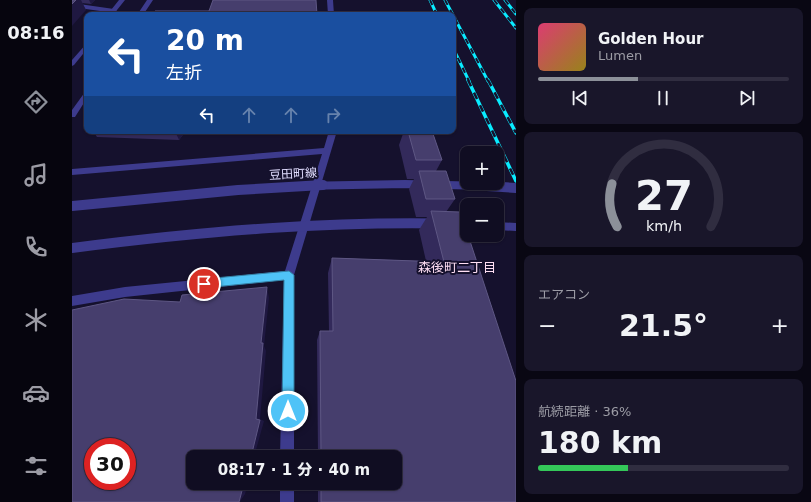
<!DOCTYPE html>
<html lang="ja">
<meta charset="utf-8">
<style>
:root{--surface:#100d22;--page:#19162a;--text:#f1f3f6;--muted:#9c9ca5;--line:#302d40;--accent:#8c9099}
body{margin:0;font-family:"DejaVu Sans","Noto Sans JP",sans-serif;background:var(--page);color:var(--text);height:100vh;display:flex;flex-direction:column;font-size:15px;white-space:nowrap}
*{box-sizing:border-box;margin:0}
p{font-size:13px;color:var(--muted)}
.icon{flex:none;width:22px;height:22px;fill:none;stroke:currentColor;stroke-width:2;stroke-linecap:round;stroke-linejoin:round}
.map{position:relative;flex:1;overflow:hidden}
.drawer{display:flex;flex-direction:column;gap:8px;padding:8px;background:#090713;width:295px}
.drawer>*{flex:none}
.guide{position:absolute;left:12px;top:12px;width:372px;height:122px;border-radius:8px;box-shadow:0 1px 3px #0004,0 0 0 1px var(--line);background:#1a4fa0;color:#fff;overflow:hidden}
.buttons{position:absolute;left:388px;top:146px;display:grid;gap:8px}
.buttons a{display:grid;place-items:center;width:44px;height:44px;border-radius:8px;background:var(--surface);box-shadow:0 1px 3px #0004,0 0 0 1px var(--line);font-size:20px}
.speed{position:absolute;left:12px;top:438px;display:flex;gap:8px;font-size:20px;font-weight:700;text-align:center}
.speed>*{display:grid;place-content:center;width:52px;height:52px;border-radius:50%;background:var(--surface);box-shadow:0 1px 3px #0004,0 0 0 1px var(--line);line-height:1}
.speed .limit{border:6px solid #d22;background:#fff;color:#111}
.pin{position:absolute;display:grid;place-items:center;width:34px;height:34px;color:#fff;margin:-17px;border:2px solid #fff;border-radius:50%;box-shadow:0 1px 4px #0007}
.me{position:absolute;width:44px;margin:-22px;rotate:0deg;stroke-linejoin:round;filter:drop-shadow(0 0 3px #0008)}
.turn{display:flex;align-items:center;gap:14px;height:84px;padding:0 16px;font-size:18px}
.turn .icon{width:52px;height:52px;stroke-width:2.5}
.turn b{display:block;font-size:28px;line-height:34px}
.lanes{display:flex;align-items:center;height:38px;padding:0 16px;background:#0003;justify-content:center;gap:20px;direction:ltr}
.lanes .off{opacity:.35}
.big{font-size:30px;font-weight:800;line-height:1.1}
.drawer .card{flex:1;display:flex;flex-direction:column;justify-content:center;gap:6px;min-width:0;padding:0 14px;border-radius:8px;background:var(--page)}
.drawer .dial{align-items:center;gap:0}
.dial svg{height:104px;overflow:visible;fill:none;stroke:var(--line);stroke-width:7;stroke-linecap:round;text-anchor:middle}
.dial text{fill:var(--text);stroke:none}
.song{display:flex;align-items:center;gap:12px}
.cover{width:48px;height:48px;border-radius:6px;background:linear-gradient(135deg,hsl(340 70% 55%),hsl(50 70% 35%))}
.played{height:4px;border-radius:2px;background:linear-gradient(90deg,var(--accent) 40%,var(--line) 40%)}
.keys{display:flex;justify-content:space-around;direction:ltr}
.heat{display:flex;justify-content:space-between;align-items:center;font-size:22px;direction:ltr}
.charge{height:6px;border-radius:3px;background:linear-gradient(90deg,#34c759 36%,var(--line) 0)}
.trip{position:absolute;left:114px;top:450px;width:216px;height:40px;border-radius:8px;background:var(--surface);box-shadow:0 1px 3px #0004,0 0 0 1px var(--line);font-weight:800;line-height:40px;text-align:center}
main{display:flex;flex:1;min-height:0}
.dock{display:flex;flex-direction:column;width:72px;justify-content:space-around;align-items:center;background:#06050e;color:var(--muted)}
.dock .icon{width:28px;height:28px}
.dock .selected{color:var(--accent)}
.dock b{font-size:18px;color:var(--text)}
.map>svg:first-child{display:block}
</style>
<main>
<nav class="dock">
<b>08:16</b>
<svg class="icon selected" aria-label="directions" viewBox="0 0 24 24"><path d="M12 3l9 9-9 9-9-9zM9 14v-3h6M13 9l2 2-2 2"/></svg>
<svg class="icon" aria-label="music" viewBox="0 0 24 24"><path d="M9 18V5l10-2v13"/><circle cx="6" cy="18" r="3"/><circle cx="16" cy="16" r="3"/></svg>
<svg class="icon" aria-label="phone" viewBox="0 0 24 24"><path d="M5 4h4l2 5-3 2q2 4 5 5l2-3 5 2v4C11 20 4 13 5 4z"/></svg>
<svg class="icon" aria-label="climate" viewBox="0 0 24 24"><path d="M12 3v18M4 7l16 10M4 17L20 7"/></svg>
<svg class="icon" aria-label="car" viewBox="0 0 24 24"><path d="M5 17H2v-5l4-1 3-4h7l3 4 3 1v5h-3M9 17h6M6 11h13"/><circle cx="7" cy="17" r="2"/><circle cx="17" cy="17" r="2"/></svg>
<svg class="icon" aria-label="filters" viewBox="0 0 24 24"><path d="M4 7h16M4 17h16"/><circle cx="9" cy="7" r="2"/><circle cx="15" cy="17" r="2"/></svg>
</nav>
<div class="map">
<svg width="444" height="502" viewBox="0 0 444 502">
<rect width="100%" height="100%" fill="#15112d"/>
<g fill="none" stroke-linecap="round" stroke-linejoin="round">
<path fill="#3d3b8d" fill-rule="evenodd" d="M255,0H261L262,15H256Z
M0,3L42,9L45,11L42,13L0,7Z
M257,131H265L222,275V457H208L212,280L53,297L0,306V296L53,287L213,271L250,154L0,175V169L252,148Z
M208,483H222V502H208Z"/>
<path fill="#3d3b8d" fill-rule="evenodd" d="M47,0H53L41,15H35Z
M75,0H81L71,15H65Z
M15,43V49L2,65L0,66V60Z
M15,91V98L3,117H0V110L13,92Z
M425,222L444,223V231L425,230Z"/>
<defs>
<path id="rail-far1" d="M358,0L365,15
M373,0L416,81
M422,0L444,28
M433,0L444,14
M381,48L397,81"/>
<path id="rail" d="M396,80L444,181
M416,80L444,133"/>
</defs>
<use href="#rail-far1" stroke="#09ecff" stroke-width="3"/>
<use href="#rail" stroke="#09ecff" stroke-width="3.5"/>
<use href="#rail-far1" stroke="#15112d" stroke-width="2" stroke-dasharray="5.5" stroke-linecap="butt"/>
<use href="#rail" stroke="#15112d" stroke-width="2.5" stroke-dasharray="7" stroke-linecap="butt"/>
<path stroke="#3d3b8d" stroke-width="8" d="M227,186L333,184L415,186"/>
<path stroke="#3d3b8d" stroke-width="10" d="M399,185L444,188
M0,206L166,190L251,185
M0,248C132,231 262,220 395,224"/>
</g>
<path fill="#332a5b" d="M0,0H23L19,4L10,3L14,10Z
M21,131H192L191,133L166,132L165,134L113,132L107,140L25,137Z
M332,131H360L370,160L364,171L383,199L374,212L444,502H246V483H323V457H246L245,340L248,331H257L256,273L260,258L354,261L347,230L355,217H344L337,189L342,179H335L327,145Z"/>
<path fill="#1f1841" d="M4,0H9L14,10L0,26V4Z
M17,0H23L19,4Z
M103,131H112L113,132L107,140Z
M195,287L197,298L192,346L194,351L188,419L192,421L182,457H179L184,419L189,343Z
M172,483H176L173,494L169,500L168,502H164Z"/>
<path fill="#463e6d" stroke="#5e5784" fill-rule="evenodd" d="M0,0H4L0,4Z
M141,0H244L245,15H80L83,11H137Z
M336,131H360L370,160H344Z
M347,171H374L383,199H354Z
M359,211L388,212L395,232V235H396L444,381V502H249V483H323V457H249L248,331H261L260,258L372,262Z
M195,287L189,343H191L184,419L188,420L179,457H121V483H172L167,502H0V310L52,299L108,302L110,295ZM21,447H55V481H21Z"/>
<path fill="#4fc3f7" stroke="#337fa1" d="M217,271L222,275V411L220,415L216,417L212,415L210,411L212,280L132,288L128,284L132,279Z"/>
<g text-anchor="middle" dominant-baseline="central" stroke-width="4" stroke-linejoin="round" paint-order="stroke">
<g font-size="12" fill="#e1ddff" stroke="#15112d">
<text transform="translate(221 174) rotate(-3)">豆田町線</text>
</g>
<g font-size="13" fill="#ffdff4" stroke="#15112d">
<text x="385" y="267">森後町二丁目</text>
</g>
</g>
</svg>
<div class="buttons">
<a>+</a>
<a>−</a>
</div>
<div class="speed"><div class="limit">30</div></div>
<div class="pin" style="left:132px;top:284px;background:#d93025"><svg class="icon" aria-label="arrive" viewBox="0 0 24 24"><path d="M6 21V4h12l-3 4 3 4H6"/></svg></div>
<svg class="me" style="left:216px;top:411px" viewBox="-20 -20 40 40"><circle r="17" fill="#4fc3f7" stroke="#fff" stroke-width="3"/><path d="M0-11L8 9 0 5-8 9z" fill="#fff"/></svg>
<div class="trip">08:17 · 1 分 · 40 m</div>
<div class="guide">
<div class="turn"><svg class="icon" aria-label="left" viewBox="0 0 24 24"><path d="M17 20v-9H6M10 6l-5 5 5 5"/></svg><div><b>20 m</b>左折</div></div>
<div class="lanes"><svg class="icon" aria-label="left" viewBox="0 0 24 24"><path d="M17 20v-9H6M10 6l-5 5 5 5"/></svg><svg class="icon off" aria-label="ahead" viewBox="0 0 24 24"><path d="M12 20V5M6 11l6-6 6 6"/></svg><svg class="icon off" aria-label="ahead" viewBox="0 0 24 24"><path d="M12 20V5M6 11l6-6 6 6"/></svg><svg class="icon off" aria-label="right" viewBox="0 0 24 24"><path d="M7 20v-9h11M14 6l5 5-5 5"/></svg></div>
</div>
</div>
<section class="drawer">
<div class="card">
<div class="song"><i class="cover"></i><div><b>Golden Hour</b><p>Lumen</p></div></div>
<div class="played"></div>
<div class="keys"><svg class="icon" aria-label="previous" viewBox="0 0 24 24"><path d="M18 5L8 12l10 7zM5 5v14"/></svg><svg class="icon" aria-label="pause" viewBox="0 0 24 24"><path d="M8 5v14M16 5v14"/></svg><svg class="icon" aria-label="next" viewBox="0 0 24 24"><path d="M6 5l10 7-10 7zM19 5v14"/></svg></div>
</div>
<div class="card dial"><svg viewBox="0 0 100 80">
<path d="M14 69A42 42 0 1 1 86 69"/>
<path d="M14 69A42 42 0 0 1 10 36" stroke="#8c9099"/>
<text x="50" y="56" font-size="32" font-weight="700">27</text>
<text x="50" y="72" font-size="11">km/h</text>
</svg></div>
<div class="card"><p>エアコン</p>
<div class="heat"><a>−</a><b class="big">21.5°</b><a>+</a></div>
</div>
<div class="card"><p>航続距離 · 36%</p><b class="big">180 km</b><div class="charge"></div></div>
</section>
</main>
